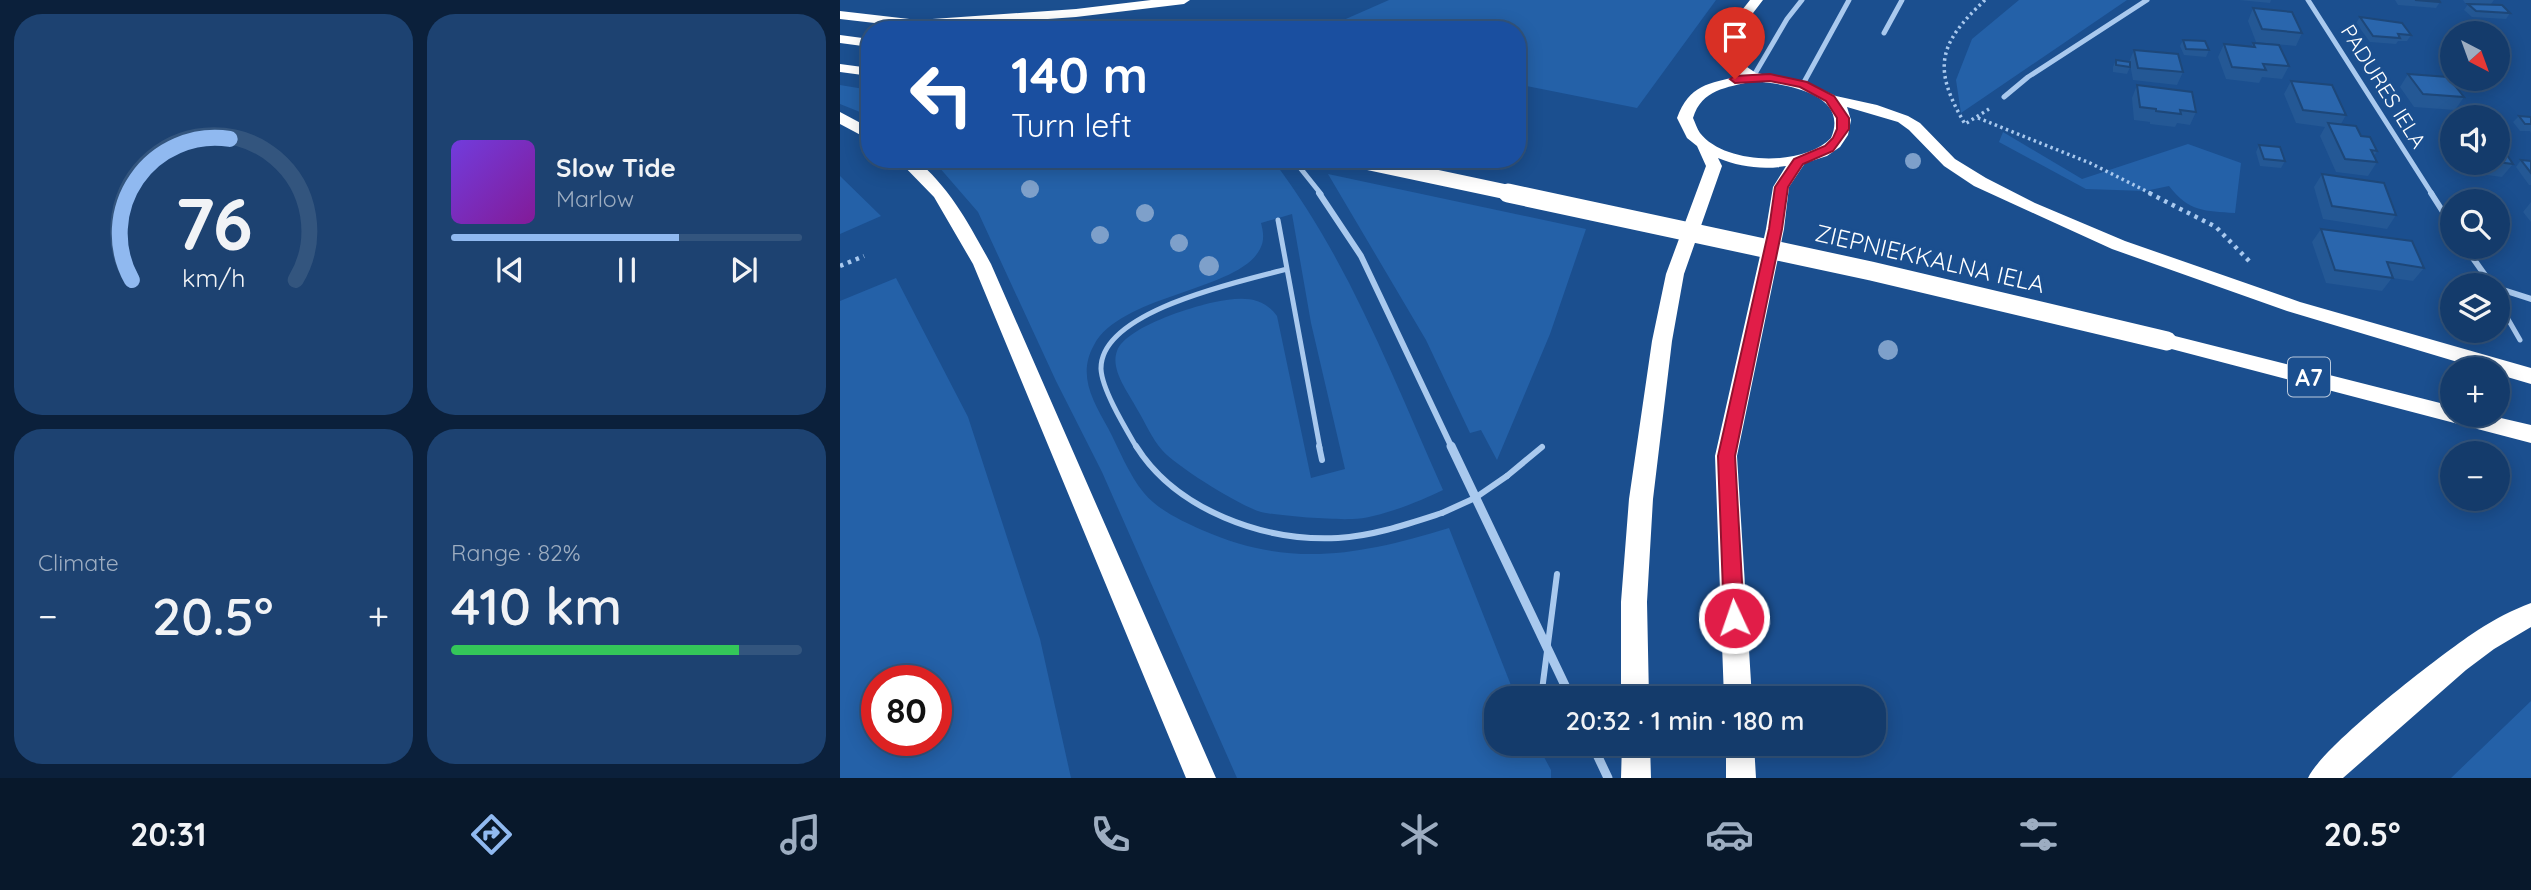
<!DOCTYPE html>
<meta charset="utf-8">
<style>
:root{--surface:#143b6b;--page:#1d4271;--text:#f1f3f6;--muted:#9dadc1;--line:#33557e;--accent:#90b9f0}
body{margin:0;font-family:Quicksand,sans-serif;background:var(--page);color:var(--text);height:100vh;display:flex;flex-direction:column;font-size:26px;white-space:nowrap}
*{box-sizing:border-box;margin:0}
p{font-size:23px;color:var(--muted)}
.icon{flex:none;width:38px;height:38px;fill:none;stroke:currentColor;stroke-width:2;stroke-linecap:round;stroke-linejoin:round}
.map{position:relative;flex:1;overflow:hidden}
.side{display:flex;flex-direction:column;gap:14px;padding:14px;background:#0b203b;width:840px}
.side>*{flex:none}
.banner{position:absolute;left:21px;top:21px;width:665px;height:147px;border-radius:28px;box-shadow:0 4px 18px #0003,0 0 0 2px var(--line);background:#1a4fa0;color:#fff;overflow:hidden}
.needle{width:46px;rotate:139deg}
.controls{position:absolute;left:1600px;top:21px;display:grid;gap:14px}
.controls a{display:grid;place-items:center;width:70px;height:70px;border-radius:50%;background:var(--surface);box-shadow:0 4px 18px #0003,0 0 0 2px var(--line);font-size:35px}
.speed{position:absolute;left:21px;top:665px;display:flex;gap:14px;font-size:35px;font-weight:700;text-align:center}
.speed>*{display:grid;place-content:center;width:91px;height:91px;border-radius:50%;background:var(--surface);box-shadow:0 4px 18px #0003,0 0 0 2px var(--line);line-height:1}
.speed .limit{border:10px solid #d22;background:#fff;color:#111}
.pin{position:absolute;display:grid;place-items:center;width:60px;height:60px;color:#fff;margin:-72px -30px;border-radius:50% 50% 50% 0;rotate:-45deg;box-shadow:0 0 7px #0007}
.pin .icon{rotate:45deg}
.me{position:absolute;width:77px;margin:-38px;rotate:357deg;stroke-linejoin:round;filter:drop-shadow(0 0 5px #0008)}
.turn{display:flex;align-items:center;gap:24px;height:147px;padding:0 35px;font-size:32px}
.turn .icon{width:91px;height:91px;stroke-width:2.5}
.turn b{display:block;font-size:49px;line-height:60px}
.big{font-size:52px;font-weight:600;line-height:1.1}
.side .tile{flex:1;display:flex;flex-direction:column;justify-content:center;gap:10px;min-width:0;padding:0 24px;border-radius:28px;background:var(--page)}
.side .dial{align-items:center;gap:0}
.dial svg{height:182px;overflow:visible;fill:none;stroke:var(--line);stroke-width:7;stroke-linecap:round;text-anchor:middle}
.dial text{fill:var(--text);stroke:none}
.song{display:flex;align-items:center;gap:21px}
.cover{width:84px;height:84px;border-radius:10px;background:linear-gradient(135deg,hsl(260 70% 55%),hsl(290 70% 35%))}
.played{height:7px;border-radius:4px;background:linear-gradient(90deg,var(--accent) 65%,var(--line) 65%)}
.keys{display:flex;justify-content:space-around;direction:ltr}
.heat{display:flex;justify-content:space-between;align-items:center;font-size:38px;direction:ltr}
.charge{height:10px;border-radius:5px;background:linear-gradient(90deg,#34c759 82%,var(--line) 0)}
.side .tiles{flex:1;display:grid;gap:14px;grid-template-columns:repeat(2,1fr)}
.trip{position:absolute;left:644px;top:686px;width:402px;height:70px;border-radius:28px;background:var(--surface);box-shadow:0 4px 18px #0003,0 0 0 2px var(--line);font-weight:600;line-height:70px;text-align:center}
.tabs{display:flex;height:112px;justify-content:space-around;align-items:center;background:#08182b;color:var(--muted)}
.tabs .icon{width:49px;height:49px}
.tabs .active{color:var(--accent)}
.tabs b{font-size:32px;color:var(--text)}
main{display:flex;flex:1;min-height:0}
.map>svg:first-child{display:block}
</style>
<main>
<section class="side">
<div class="tiles">
<div class="tile dial"><svg viewBox="0 0 100 80">
<path d="M14 69A42 42 0 1 1 86 69"/>
<path d="M14 69A42 42 0 0 1 57 7" stroke="#90b9f0"/>
<text x="50" y="56" font-size="32" font-weight="700">76</text>
<text x="50" y="72" font-size="11">km/h</text>
</svg></div>
<div class="tile">
<div class="song"><i class="cover"></i><div><b>Slow Tide</b><p>Marlow</p></div></div>
<div class="played"></div>
<div class="keys"><svg class="icon" aria-label="previous" viewBox="0 0 24 24"><path d="M18 5L8 12l10 7zM5 5v14"/></svg><svg class="icon" aria-label="pause" viewBox="0 0 24 24"><path d="M8 5v14M16 5v14"/></svg><svg class="icon" aria-label="next" viewBox="0 0 24 24"><path d="M6 5l10 7-10 7zM19 5v14"/></svg></div>
</div>
<div class="tile"><p>Climate</p>
<div class="heat"><a>−</a><b class="big">20.5°</b><a>+</a></div>
</div>
<div class="tile"><p>Range · 82%</p><b class="big">410 km</b><div class="charge"></div></div>
</div>
</section>
<div class="map">
<svg width="1691" height="778" viewBox="0 0 1691 778">
<rect width="100%" height="100%" fill="#1b4f8f"/>
<path fill="#2461a8" fill-rule="evenodd" d="M549,0H876L797,108L677,84V30H496L499,22Z
M1179,0H1287L1121,113L1116,80L1132,39Z
M0,85L30,90V116L0,104Z
M1163,132L1242,179L1348,144L1401,163L1395,213C1365,211 1349,212 1329,186L1305,191L1246,189L1159,142Z
M92,159H414L435,163C509,261 553,378 603,490C581,501 536,519 512,519C492,520 439,516 421,512C400,506 337,467 322,450C312,439 305,422 297,409C288,392 270,370 277,351C286,327 351,307 375,302C399,297 422,295 437,316L471,478L505,469L471,323L452,214L421,223C423,231 425,240 420,249C399,291 281,294 254,345C237,375 253,401 268,428C279,449 289,475 304,493C318,510 342,521 362,530C450,569 520,555 609,528L676,698H656V744H697L711,770V778H397L262,472L216,381L138,212Z
M488,174L746,229L710,334L657,460L641,430L630,433L586,340Z
M0,176L41,216L0,234Z
M56,278L128,417L200,639L231,778H0V301ZM37,681H96V740H37Z
M1691,701V778H1611Z"/>
<g fill="none" stroke-linecap="round" stroke-linejoin="round">
<path stroke="#a9c9ee" stroke-width="3.5" stroke-dasharray="2.5 3.5" stroke-linecap="butt" d="M1145,0C1098,44 1092,68 1125,124L1149,109
M1138,118L1250,163L1312,194"/>
<path stroke="#a9c9ee" stroke-width="4.5" stroke-dasharray="3.5 5" stroke-linecap="butt" d="M1309,193L1376,227L1412,264
M0,266L24,256"/>
<path stroke="#a9c9ee" stroke-width="5" d="M438,220L480,448
M1657,300L1680,340
M297,448C286,429 262,390 261,369C260,310 403,281 447,269"/>
<path stroke="#a9c9ee" stroke-width="6" d="M296,446C336,510 424,542 498,538C533,536 568,524 602,513
M479,446L482,460
M667,476L702,447"/>
<path stroke="#a9c9ee" stroke-width="5" d="M1468,0L1592,194
M1044,33L1062,0
M913,77L947,19L962,0
M963,84L1009,0
M1164,97L1188,77L1307,0
M453,159L481,194"/>
<path stroke="#a9c9ee" stroke-width="6" d="M479,193L521,256L612,448
M1591,193L1612,226
M1625,247L1652,285
M1657,288L1691,299"/>
<path stroke="#a9c9ee" stroke-width="9" d="M611,446L731,698
M752,744L768,778"/>
<path fill="#fff" fill-rule="evenodd" d="M311,0H350L344,4L236,17L78,28L0,19V11L78,20L236,9Z
M910,0H923L890,43L898,61L916,73L963,81L996,96L1037,105L1068,116L1080,123L1115,159L1146,178L1195,203L1285,241L1460,302L1691,368V384L1657,374V369H1641L1447,311L1272,249L1134,186L1104,166L1069,130L1058,122L1007,107L1011,120L1008,135L1000,147L987,156L965,163L949,187L944,229L897,456L912,698H884L875,456L926,229L933,187L946,166C923,170 900,167 878,158L882,166L844,274L832,341L813,499L807,602L809,698H781V602L789,499L812,341L826,274L866,166L857,146L847,138L837,118C849,85 869,83 900,76L885,63L876,43ZM913,81C945,84 1010,93 991,138C963,167 885,165 860,133C857,129 855,122 853,118C862,89 886,88 913,81Z
M0,35L30,39V47L0,43Z
M0,64L30,68V76L0,72Z
M0,112L30,128V140L0,124Z
M57,159H75C110,187 130,226 151,264L376,778H346L133,264L94,197Z
M1327,334L1612,406V415H1648L1691,425V443L1320,346L1317,341L1320,336Z
M1691,603V627L1654,649L1626,670L1503,778H1468C1482,746 1604,652 1638,630C1655,619 1672,610 1691,603Z
M782,744H810L811,778H781Z
M886,744H914L916,778H886Z"/>
<path stroke="#a9c9ee" stroke-width="6" d="M602,513L635,498L667,476
M701,698L717,574"/>
<path stroke="#fff" stroke-width="15" d="M511,159L676,194"/>
<path stroke="#fff" stroke-width="19" d="M668,193L1031,271L1327,341"/>
</g>
<g fill="#7ea0ca">
<circle cx="1073" cy="161" r="8"/>
<circle cx="190" cy="189" r="9"/>
<circle cx="305" cy="213" r="9"/>
<circle cx="260" cy="235" r="9"/>
<circle cx="339" cy="243" r="9"/>
<circle cx="369" cy="266" r="10"/>
<circle cx="1048" cy="350" r="10"/>
</g>
<path fill="#245895" d="M1399,0H1431L1430,3Z
M1555,0H1599L1600,2L1596,8L1558,5Z
M1623,0H1654L1651,4L1670,13L1666,19L1632,17L1624,10L1628,4L1625,3Z
M1413,8L1462,33L1456,46L1416,42L1408,21Z
M1520,17L1571,35L1567,41H1558L1556,44L1530,42L1516,23Z
M1343,40L1369,50L1366,57L1344,55L1340,46Z
M1413,43L1449,66L1442,79L1422,77L1419,83L1386,79L1378,57L1384,44L1411,47Z
M1294,50L1343,72L1337,85L1293,80L1290,64V67L1287,74L1273,72V67L1276,60L1289,62Z
M1568,74L1624,97L1615,110L1574,107L1560,87Z
M1451,81L1506,115L1501,124L1521,136L1537,151L1534,156L1537,162L1528,176L1496,172L1480,136L1485,127L1456,123L1444,94Z
M1297,85L1356,112L1350,125L1337,123L1335,127L1310,124V122L1294,120L1292,98Z
M1679,116L1691,117V133L1690,131H1680L1673,122Z
M1612,133V163L1602,146Z
M1657,140L1673,164L1662,177L1617,171L1612,163H1657Z
M1419,145L1445,161L1441,168L1420,166L1416,152Z
M1681,160L1691,161V185H1689L1676,167Z
M1482,174L1556,215L1547,229L1483,219L1474,187Z
M1691,202V222L1683,212Z
M1481,229L1584,268L1573,281L1552,278L1542,291L1486,283L1472,242Z"/>
<path fill="#2a66ad" stroke="#1d4779" stroke-width="2" d="M1575,0H1599L1600,2Z
M1628,4L1662,5L1670,13L1636,11Z
M1413,8L1452,12L1462,33L1422,29Z
M1520,17L1562,23L1571,35L1558,34L1560,38L1533,36Z
M1343,40L1365,41L1369,50L1346,49Z
M1413,43L1439,45L1449,66L1423,64L1426,70L1392,67L1384,44L1415,47Z
M1294,50L1338,54L1343,72L1298,68Z
M1276,60L1290,62V67L1276,65Z
M1568,74L1608,77L1624,97L1583,94Z
M1451,81L1492,85L1506,115L1463,110Z
M1297,85L1352,92L1356,112L1340,110L1341,114L1316,111V109L1300,107Z
M1679,116L1691,117V124H1685Z
M1488,123L1516,126L1521,136L1530,137L1537,151L1531,150L1537,162L1505,159Z
M1657,140L1673,164L1657,162Z
M1419,145L1440,147L1445,161L1424,159Z
M1681,160L1691,161V173Z
M1482,174L1544,183L1556,215L1492,206Z
M1481,229L1572,241L1584,268L1547,262L1553,278L1495,270Z"/>
<path fill="#e11d48" stroke="#92132f" stroke-width="2" d="M930,74L967,82L994,96L1009,118V129L993,151L963,164L948,187L942,229L895,456L904,618L901,624L894,626L887,624L884,618L878,456L929,229L935,187L954,159L985,146L993,138L997,129V118L986,101L960,87L930,81L895,83L890,79L895,76Z"/>
<g text-anchor="middle" dominant-baseline="central" stroke-width="7" stroke-linejoin="round" paint-order="stroke">
<g font-size="21" fill="#fff" stroke="#1b4f8f">
<text transform="translate(1544 86) rotate(58)">PADURES IELA</text>
</g>
<rect fill="#1b4f8f" stroke="#bbcadd" stroke-width="2" x="1448" y="357.5" width="42" height="39" rx="5"/>
<g font-size="23" font-weight="bold" fill="#fff">
<text x="1469" y="377">A7</text>
</g>
<g font-size="24" fill="#fff" stroke="#1b4f8f">
<text transform="translate(1090 258) rotate(13)">ZIEPNIEKKALNA IELA</text>
</g>
</g>
</svg>
<div class="controls">
<a><svg class="needle" viewBox="-14 -14 28 28"><path d="M0-13l5 13h-10z" fill="#e53935"/><path d="M0 13l5-13h-10z" fill="#9dadc1"/></svg></a>
<a><svg class="icon" aria-label="sound" viewBox="0 0 24 24"><path d="M4 9h4l5-4v14l-5-4H4zM17 9q2 3 0 6"/></svg></a>
<a><svg class="icon" aria-label="search" viewBox="0 0 24 24"><circle cx="10" cy="10" r="6"/><path d="M15 15l6 6"/></svg></a>
<a><svg class="icon" aria-label="layers" viewBox="0 0 24 24"><path d="M12 4l9 5-9 5-9-5zM3 14l9 5 9-5"/></svg></a>
<a>+</a>
<a>−</a>
</div>
<div class="speed"><div class="limit">80</div></div>
<div class="pin" style="left:895px;top:79px;background:#d93025"><svg class="icon" aria-label="arrive" viewBox="0 0 24 24"><path d="M6 21V4h12l-3 4 3 4H6"/></svg></div>
<svg class="me" style="left:894px;top:618px" viewBox="-20 -20 40 40"><circle r="17" fill="#e11d48" stroke="#fff" stroke-width="3"/><path d="M0-11L8 9 0 5-8 9z" fill="#fff"/></svg>
<div class="trip">20:32 · 1 min · 180 m</div>
<div class="banner">
<div class="turn"><svg class="icon" aria-label="left" viewBox="0 0 24 24"><path d="M17 20v-9H6M10 6l-5 5 5 5"/></svg><div><b>140 m</b>Turn left</div></div>
</div>
</div>
</main>
<nav class="tabs">
<b>20:31</b>
<svg class="icon active" aria-label="directions" viewBox="0 0 24 24"><path d="M12 3l9 9-9 9-9-9zM9 14v-3h6M13 9l2 2-2 2"/></svg>
<svg class="icon" aria-label="music" viewBox="0 0 24 24"><path d="M9 18V5l10-2v13"/><circle cx="6" cy="18" r="3"/><circle cx="16" cy="16" r="3"/></svg>
<svg class="icon" aria-label="phone" viewBox="0 0 24 24"><path d="M5 4h4l2 5-3 2q2 4 5 5l2-3 5 2v4C11 20 4 13 5 4z"/></svg>
<svg class="icon" aria-label="climate" viewBox="0 0 24 24"><path d="M12 3v18M4 7l16 10M4 17L20 7"/></svg>
<svg class="icon" aria-label="car" viewBox="0 0 24 24"><path d="M5 17H2v-5l4-1 3-4h7l3 4 3 1v5h-3M9 17h6M6 11h13"/><circle cx="7" cy="17" r="2"/><circle cx="17" cy="17" r="2"/></svg>
<svg class="icon" aria-label="filters" viewBox="0 0 24 24"><path d="M4 7h16M4 17h16"/><circle cx="9" cy="7" r="2"/><circle cx="15" cy="17" r="2"/></svg>
<b>20.5°</b>
</nav>
